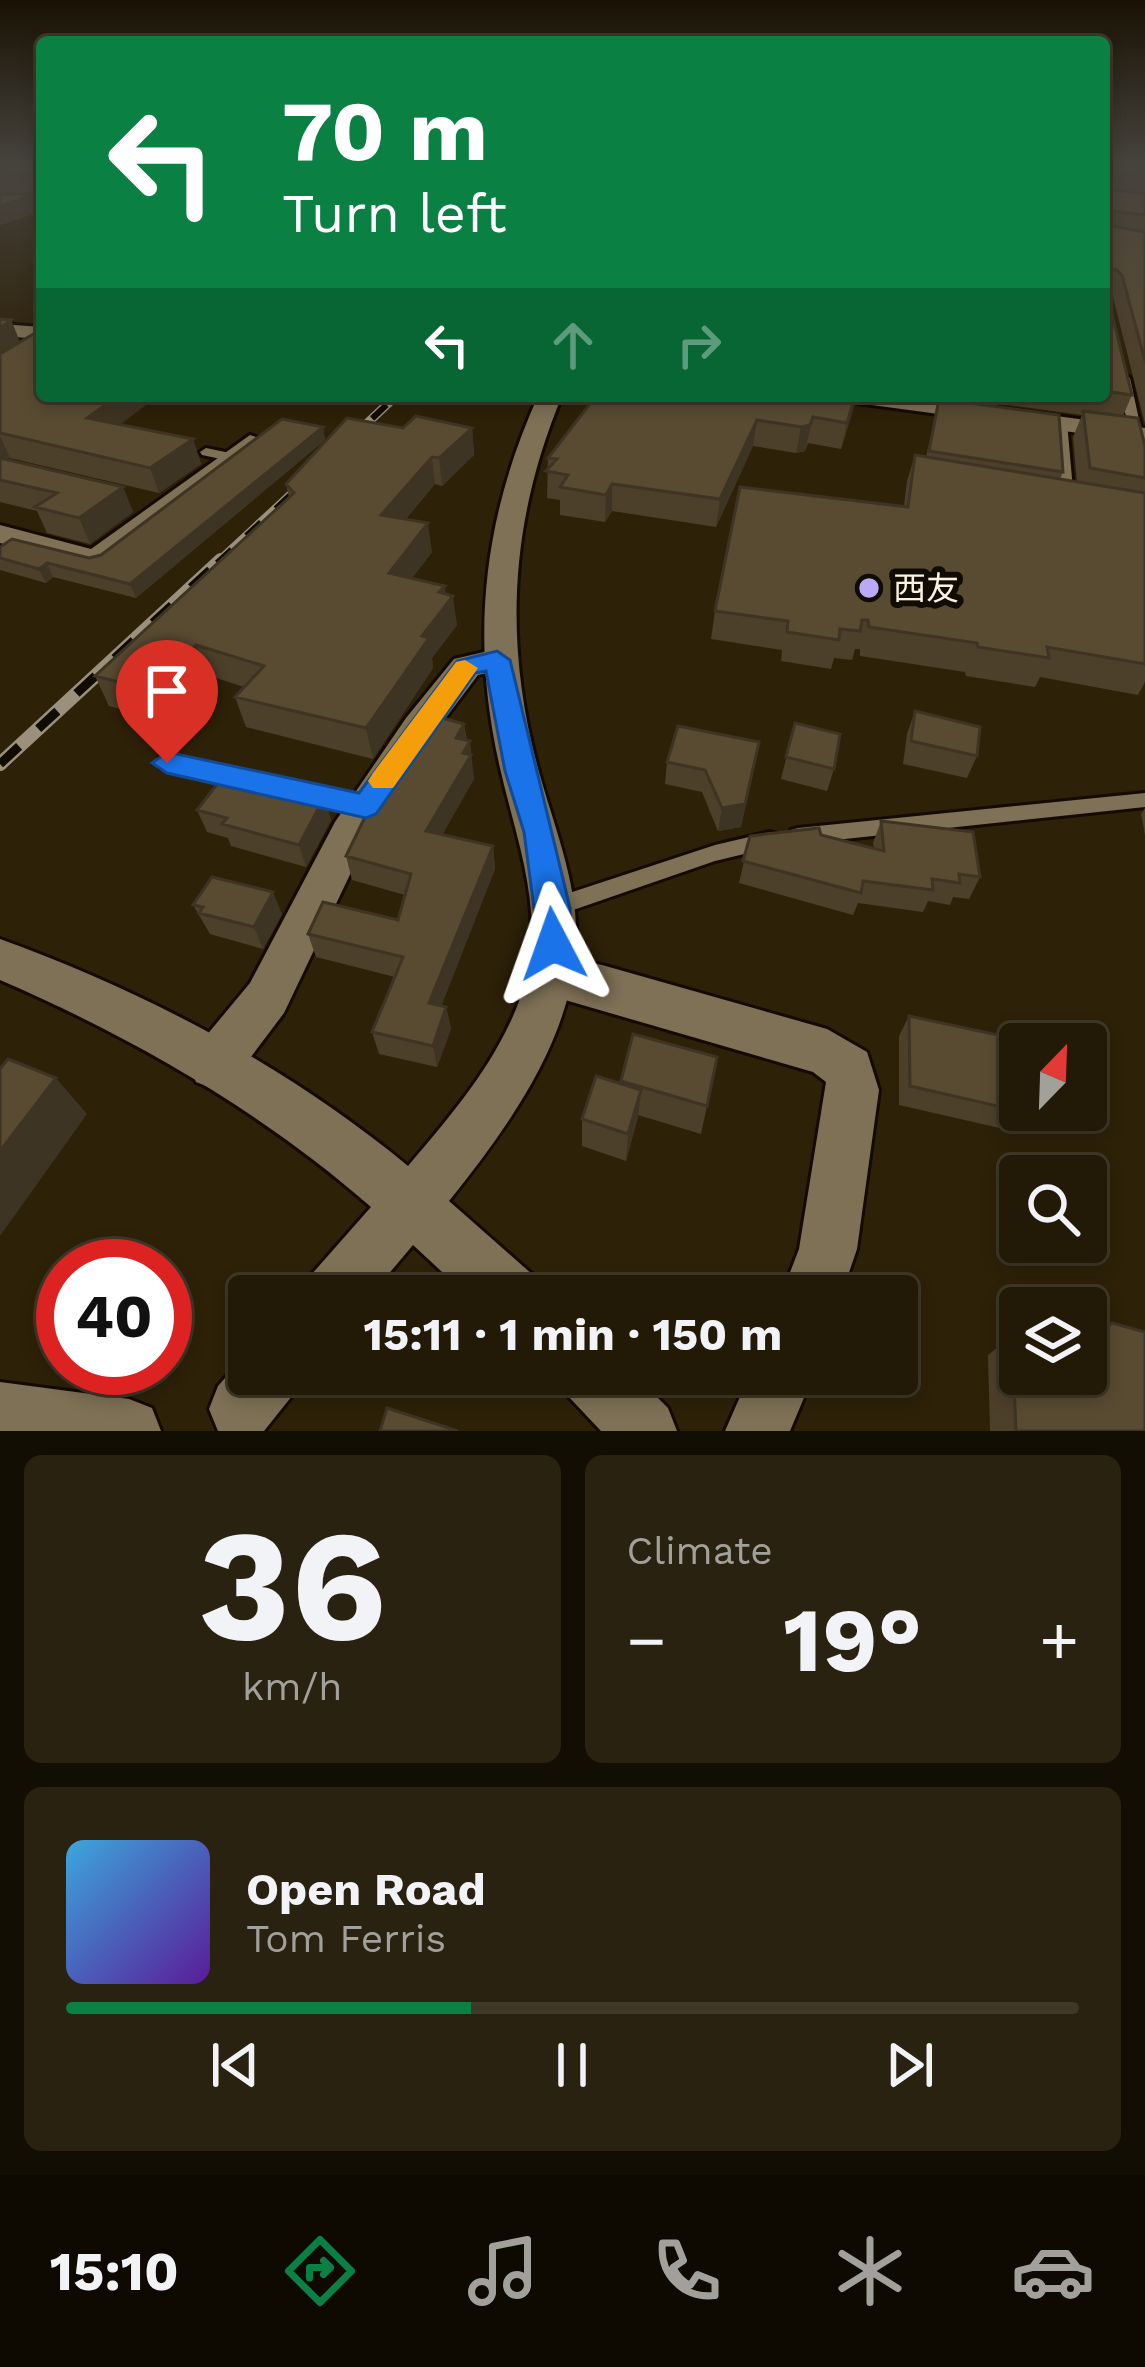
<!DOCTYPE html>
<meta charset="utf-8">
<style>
:root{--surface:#221906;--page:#2a2210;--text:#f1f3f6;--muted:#a2a09b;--line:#3f3828;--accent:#0b8043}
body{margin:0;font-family:"Work Sans","Noto Sans JP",sans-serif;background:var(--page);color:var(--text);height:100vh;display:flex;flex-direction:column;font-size:45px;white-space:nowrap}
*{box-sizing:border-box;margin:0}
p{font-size:39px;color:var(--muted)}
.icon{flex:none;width:66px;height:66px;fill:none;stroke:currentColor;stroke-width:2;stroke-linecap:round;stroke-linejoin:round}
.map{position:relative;height:1431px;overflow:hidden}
.drawer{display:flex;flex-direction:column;gap:24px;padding:24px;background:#130e03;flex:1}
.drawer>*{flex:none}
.top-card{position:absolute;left:36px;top:36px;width:1074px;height:366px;border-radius:12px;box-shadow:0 6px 18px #0003,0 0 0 3px var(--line);background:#0b8043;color:#fff;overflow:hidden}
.needle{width:78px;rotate:23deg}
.buttons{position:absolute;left:999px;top:1023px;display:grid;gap:24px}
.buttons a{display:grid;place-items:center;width:108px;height:108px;border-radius:12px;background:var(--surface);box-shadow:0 6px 18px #0003,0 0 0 3px var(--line);font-size:60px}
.speed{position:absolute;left:36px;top:1239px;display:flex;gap:24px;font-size:60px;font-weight:700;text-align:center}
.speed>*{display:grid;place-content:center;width:156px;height:156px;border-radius:50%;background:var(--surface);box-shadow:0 6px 18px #0003,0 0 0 3px var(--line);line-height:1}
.speed .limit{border:18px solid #d22;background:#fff;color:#111}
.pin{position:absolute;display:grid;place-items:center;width:102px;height:102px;color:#fff;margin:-123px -51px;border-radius:50% 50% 50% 0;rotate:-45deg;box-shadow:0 0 12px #0007}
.pin .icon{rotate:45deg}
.me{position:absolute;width:132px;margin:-66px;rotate:356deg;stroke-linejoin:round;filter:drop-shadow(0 0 9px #0008)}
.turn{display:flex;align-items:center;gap:42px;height:252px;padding:0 48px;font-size:54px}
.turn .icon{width:156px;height:156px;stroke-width:2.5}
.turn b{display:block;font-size:84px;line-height:102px}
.lanes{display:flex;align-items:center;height:114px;padding:0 48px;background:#0003;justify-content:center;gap:60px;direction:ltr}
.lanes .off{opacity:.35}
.big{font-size:90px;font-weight:700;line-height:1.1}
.drawer .widget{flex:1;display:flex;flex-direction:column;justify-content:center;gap:18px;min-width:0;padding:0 42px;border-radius:18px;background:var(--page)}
.drawer .dial{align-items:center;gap:0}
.dial b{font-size:156px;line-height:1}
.song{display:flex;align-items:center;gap:36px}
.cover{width:144px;height:144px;border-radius:18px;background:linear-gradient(135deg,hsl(200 70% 55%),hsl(270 70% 35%))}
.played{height:12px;border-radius:6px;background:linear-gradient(90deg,var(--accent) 40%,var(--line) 40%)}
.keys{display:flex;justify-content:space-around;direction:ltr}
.heat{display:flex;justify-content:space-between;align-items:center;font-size:66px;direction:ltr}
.drawer .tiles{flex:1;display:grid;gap:24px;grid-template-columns:1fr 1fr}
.widget:last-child{grid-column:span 2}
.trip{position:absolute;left:228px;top:1275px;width:690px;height:120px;border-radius:12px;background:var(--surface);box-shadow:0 6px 18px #0003,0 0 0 3px var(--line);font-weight:700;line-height:120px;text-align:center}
.tabs{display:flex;height:192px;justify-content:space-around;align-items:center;background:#0e0a02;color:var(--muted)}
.tabs .icon{width:84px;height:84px}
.tabs .current{color:var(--accent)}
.tabs b{font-size:54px;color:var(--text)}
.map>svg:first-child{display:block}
</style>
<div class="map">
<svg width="1145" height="1431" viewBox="0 0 1145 1431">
<rect width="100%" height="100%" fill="#2d2108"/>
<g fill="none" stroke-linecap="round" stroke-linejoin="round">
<defs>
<path id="lane" d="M1124,375L1130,378L1145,447V480L1138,476L1118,378Z
M1061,418L1067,422L1074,501L1067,505L1060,501L1055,422Z
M206,448L235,454L236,457L230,461L202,455L200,452Z
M167,755L244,772L251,774L254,779L251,784L244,786L160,767L158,762L160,757Z
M277,780L366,798L373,801L376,806L373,811L366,814L270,792L267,787L270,782Z
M1145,793V807L798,844L791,842L788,836L791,830L798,828Z
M770,832L777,834L780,840L777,846L715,861L553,917L545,915L542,908L545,901L715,845Z"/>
<path id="street" d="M0,324L42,327V339L0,336Z
M845,396H909L1145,428V442L857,403Z
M250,435L259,438L263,443L259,448L106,565L96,568L0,543V525L91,549Z
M497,649L509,652L514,660L509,668L478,675L432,736L366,841L284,1013L232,1082L214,1089L196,1082L189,1065L196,1048L250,983L335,822L406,718L454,659Z
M550,955L602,965L827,1029L867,1052L879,1090L857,1249L841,1296H781L799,1249L826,1082L813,1072L534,991L527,976L534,961Z
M750,1374H814L790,1431H725Z
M0,1382L129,1399L152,1408L161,1431H0Z"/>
<path id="secondary" d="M538,396H562C510,520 503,642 539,772C556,833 583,896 575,960C564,1051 504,1132 449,1201L533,1275L542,1296H468L413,1245L370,1296H302L311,1275L371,1207C261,1111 134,1038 0,980V939C146,992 287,1066 408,1166C454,1112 505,1053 525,983C545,910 516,839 500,768C470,638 483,518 538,396Z
M249,1351V1374H301L292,1396L264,1431H218L209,1409L218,1386Z
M559,1374H634L668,1408L677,1431H601L568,1396Z"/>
</defs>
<use href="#lane" stroke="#150a00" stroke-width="6"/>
<use href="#street" stroke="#150a00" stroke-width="6"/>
<use href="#secondary" stroke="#150a00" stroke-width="6"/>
<use href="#lane" fill="#7f7156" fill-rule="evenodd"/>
<use href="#street" fill="#7f7156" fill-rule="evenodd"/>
<use href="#secondary" fill="#7f7156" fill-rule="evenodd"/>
<defs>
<path id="rail-far1" d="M343,446L396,396
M217,563L312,475"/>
<path id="rail" d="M0,764L221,560"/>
</defs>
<use href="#rail-far1" stroke="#9a907c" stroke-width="9"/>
<use href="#rail" stroke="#9a907c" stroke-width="14"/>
<use href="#rail-far1" stroke="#110c03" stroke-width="6" stroke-dasharray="20" stroke-linecap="butt"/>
<use href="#rail" stroke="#110c03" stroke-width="9" stroke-dasharray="26" stroke-linecap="butt"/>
</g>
<path fill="#4d402b" d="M0,162H42V211L0,225V194H36L38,192L0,194Z
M1104,162H1145V424L1113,297L1108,293L1132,395L1123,416L1145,446V682L1138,695L1040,677L1035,687L966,676L965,672L860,656V649H855L852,660L834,658L831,669L781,661L782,650L711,639L715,611L904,506L907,481L915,455L926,457L939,399L1063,472L1060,479L1077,482L1073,437L1082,415L1001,404L1002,396H1104Z
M0,319L11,320L20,342L120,425L193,439L201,464L159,493L10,458L4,459L123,487L133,512L90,544L47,533L37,511L0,502Z
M596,396H857L841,449L808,443L805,451L796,453L753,446L716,527L612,511L605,522L560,515V500L547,498L548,458Z
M323,427L325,440L136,598L53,577L46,583L0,570V547L89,558L101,555Z
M403,428H472L474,455L442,486L435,484L406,519L432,552L412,578L446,594L457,625L432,658L433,668L373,759L246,727L235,697L244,687L207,675L163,720L109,706L95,676L289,497L286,484Z
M915,711L977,756L967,778L903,764L907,734Z
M795,723L834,769L827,791L781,779Z
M464,724L474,779L442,835L493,846L495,869L441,1006L446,1007L451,1029L437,1067L379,1054L372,1032L395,977L316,957L308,934L398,920L405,895L352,880L346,856Z
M759,742L741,827L718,831L702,792L665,784L667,762Z
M324,798L331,820L306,867L231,846L228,838L207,832L197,810Z
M1145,808V835L1141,814Z
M881,821L980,877L969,899L953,897L950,905L928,901L923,912L858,903L853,915L739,883L750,836L821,835L874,848L873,843Z
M193,905L282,914L263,949L210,934Z
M909,1016L1019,1111L1004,1129L899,1105V1036Z
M633,1034L707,1106L701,1134L638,1115L626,1161L582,1146V1119L620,1083Z
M1112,1323L1145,1431H990L988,1355L1012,1336L1045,1378L1050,1374H1086V1340Z"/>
<path fill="#3e3423" d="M42,192V211L0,225V206Z
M11,320L20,342L0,358V328Z
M118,396H158L96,443L87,418Z
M855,396L854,407L841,449L847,423Z
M813,417L805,451L796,453L801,427Z
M757,420L753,446L716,527L720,499Z
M323,427L325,440L136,598L130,584Z
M472,428L474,455L442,486L439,458Z
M0,436L10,458L0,460Z
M193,439L201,464L159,493L150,468Z
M432,457L435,484L385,544L381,515Z
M612,484V511L605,522L606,495Z
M123,487L133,512L90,544L79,518Z
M428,523L432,552L394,602L389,573Z
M47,563L53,577L46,583L39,569Z
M445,586L447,604L453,596L457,625L432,658L433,668L373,759L366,728L422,636L439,592Z
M196,645L207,675L163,720L150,690Z
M464,724L467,747L470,741L474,779L430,855L426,831L456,738Z
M759,742L741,827L718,831L722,808Z
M324,798L331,820L306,867L299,845Z
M493,846L495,869L434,1025L429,1003Z
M273,892L282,914L263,949L254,927Z
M446,1007L451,1029L437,1067L433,1046Z
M56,1078L87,1114L0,1236V1151Z
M641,1090L638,1118L626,1161L628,1134Z"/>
<path fill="#594b32" stroke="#3e3423" stroke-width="3" d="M0,162H42V192L0,206V194H36L40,189L36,175L0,177Z
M1104,162H1145V179L1111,172L1106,177L1107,189L1145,194V215L1112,211L1107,225L1145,232V361L1122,275L1115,269L1108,273V298L1132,395L1104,391Z
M42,310V396H118L87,418L193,439L150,468L0,433V354L35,333L38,312Z
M0,319L11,320L0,328Z
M596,396H855L847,423L813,417L810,425L801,427L757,420L720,499L612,484L606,495L560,487L568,475L546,471L557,459L548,458Z
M939,399L1059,415L1063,472L929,451Z
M1083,411L1138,418L1145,446V478L1090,468Z
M416,416L472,428L439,458L432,457L381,515L428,523L389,573L445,586L439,592L453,596L422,636L429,638L366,728L235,697L264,666L196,645L150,690L95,676L294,493L286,484L347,418L403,428Z
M282,419L323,427L130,584L47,563L39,569L0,558V547L12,539L89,558L101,555Z
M915,455L1145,493V664L1047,647L1049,658L978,647L977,643L869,627L868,620H862L860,631L840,629L839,640L787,632L788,621L715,611L740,487L908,507Z
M0,458L123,487L79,518L35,507L57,493L0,480Z
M915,711L980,727L977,756L911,741Z
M432,715L464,724L456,738L470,741L463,753L471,755L426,831L493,846L429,1003L446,1007L433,1046L372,1032L403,957L308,934L323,902L398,920L411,874L346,856L364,819Z
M795,723L840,734L834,769L786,757Z
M678,726L759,742L745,804L722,808L705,770L667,762Z
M226,773L324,798L299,845L222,824L227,818L197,810Z
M881,821L973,832L980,877L959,874L960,883L932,879L933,890L863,881L861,893L743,861L750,836L819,828L821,835L884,851Z
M212,877L273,892L254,927L199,913L203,907L193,905Z
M909,1016L1012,1038L1019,1111L910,1086Z
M633,1034L717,1057L707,1106L621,1081Z
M8,1059L56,1078L0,1151V1069Z
M596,1076L641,1090L628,1134L582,1119Z
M1112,1323L1145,1332V1431H1016L1012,1336L1020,1347V1374H1042L1049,1384L1059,1374H1086V1348Z
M387,1408L458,1431H380Z"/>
<linearGradient id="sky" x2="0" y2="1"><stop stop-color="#191204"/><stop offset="0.45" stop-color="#46433d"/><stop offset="1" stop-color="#46433d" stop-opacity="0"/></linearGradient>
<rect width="1145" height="362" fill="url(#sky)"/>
<path fill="#1a73e8" stroke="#114b97" stroke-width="3" d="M497,651L510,660L570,908V944L565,954L553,959L540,954L524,832L505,771L486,671L475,673L376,814L366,818L167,773L152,763L167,752L359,793L457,661Z"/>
<path fill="#f59e0b" d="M465,660L478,668L393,788H373L368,781L373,773L456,662Z"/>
<circle fill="#baaaf6" stroke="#110c03" stroke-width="4.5" cx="869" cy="588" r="12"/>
<g text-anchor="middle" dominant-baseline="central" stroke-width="12" stroke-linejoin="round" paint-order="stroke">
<g font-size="33" fill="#f9f1e2" stroke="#110c03" text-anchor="start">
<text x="893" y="588">西友</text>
</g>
</g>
</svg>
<div class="buttons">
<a><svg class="needle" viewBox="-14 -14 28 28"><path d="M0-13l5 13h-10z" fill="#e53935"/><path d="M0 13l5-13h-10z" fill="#a2a09b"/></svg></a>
<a><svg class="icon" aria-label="search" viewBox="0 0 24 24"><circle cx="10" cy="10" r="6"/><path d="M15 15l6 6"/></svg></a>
<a><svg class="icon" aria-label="layers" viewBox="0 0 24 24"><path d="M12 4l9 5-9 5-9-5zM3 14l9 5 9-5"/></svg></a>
</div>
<div class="speed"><div class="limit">40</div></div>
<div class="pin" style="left:167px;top:763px;background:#d93025"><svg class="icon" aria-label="arrive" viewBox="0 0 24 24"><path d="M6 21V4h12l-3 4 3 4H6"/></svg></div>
<svg class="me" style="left:553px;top:944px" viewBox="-20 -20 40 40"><path d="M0-17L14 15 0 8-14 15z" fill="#1a73e8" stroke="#fff" stroke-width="4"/></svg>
<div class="trip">15:11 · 1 min · 150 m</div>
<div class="top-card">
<div class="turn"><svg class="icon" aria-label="left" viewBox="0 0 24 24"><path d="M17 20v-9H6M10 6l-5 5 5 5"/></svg><div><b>70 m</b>Turn left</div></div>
<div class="lanes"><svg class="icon" aria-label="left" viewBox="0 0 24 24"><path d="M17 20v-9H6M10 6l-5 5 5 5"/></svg><svg class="icon off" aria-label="ahead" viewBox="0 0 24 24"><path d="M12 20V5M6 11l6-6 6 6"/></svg><svg class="icon off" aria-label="right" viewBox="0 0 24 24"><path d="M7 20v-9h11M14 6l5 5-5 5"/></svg></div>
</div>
</div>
<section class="drawer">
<div class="tiles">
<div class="widget dial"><b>36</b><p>km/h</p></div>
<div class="widget"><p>Climate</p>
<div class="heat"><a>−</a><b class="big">19°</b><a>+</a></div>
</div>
<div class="widget">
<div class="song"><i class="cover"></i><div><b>Open Road</b><p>Tom Ferris</p></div></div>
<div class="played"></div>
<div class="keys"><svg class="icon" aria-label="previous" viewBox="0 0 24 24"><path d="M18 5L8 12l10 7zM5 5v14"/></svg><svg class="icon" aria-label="pause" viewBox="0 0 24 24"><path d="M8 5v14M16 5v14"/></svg><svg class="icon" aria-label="next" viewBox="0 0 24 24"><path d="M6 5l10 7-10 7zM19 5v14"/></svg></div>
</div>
</div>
</section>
<nav class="tabs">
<b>15:10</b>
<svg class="icon current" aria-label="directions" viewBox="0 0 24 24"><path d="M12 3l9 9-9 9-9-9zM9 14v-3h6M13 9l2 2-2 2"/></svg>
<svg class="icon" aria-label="music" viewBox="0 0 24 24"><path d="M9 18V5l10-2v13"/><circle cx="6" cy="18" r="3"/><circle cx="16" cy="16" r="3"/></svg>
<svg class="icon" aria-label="phone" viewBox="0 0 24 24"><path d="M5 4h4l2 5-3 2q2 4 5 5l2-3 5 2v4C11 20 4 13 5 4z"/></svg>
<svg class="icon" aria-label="climate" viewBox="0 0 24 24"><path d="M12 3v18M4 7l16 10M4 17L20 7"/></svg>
<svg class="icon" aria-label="car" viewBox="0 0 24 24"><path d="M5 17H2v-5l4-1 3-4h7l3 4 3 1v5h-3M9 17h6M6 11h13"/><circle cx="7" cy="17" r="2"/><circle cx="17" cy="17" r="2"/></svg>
</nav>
